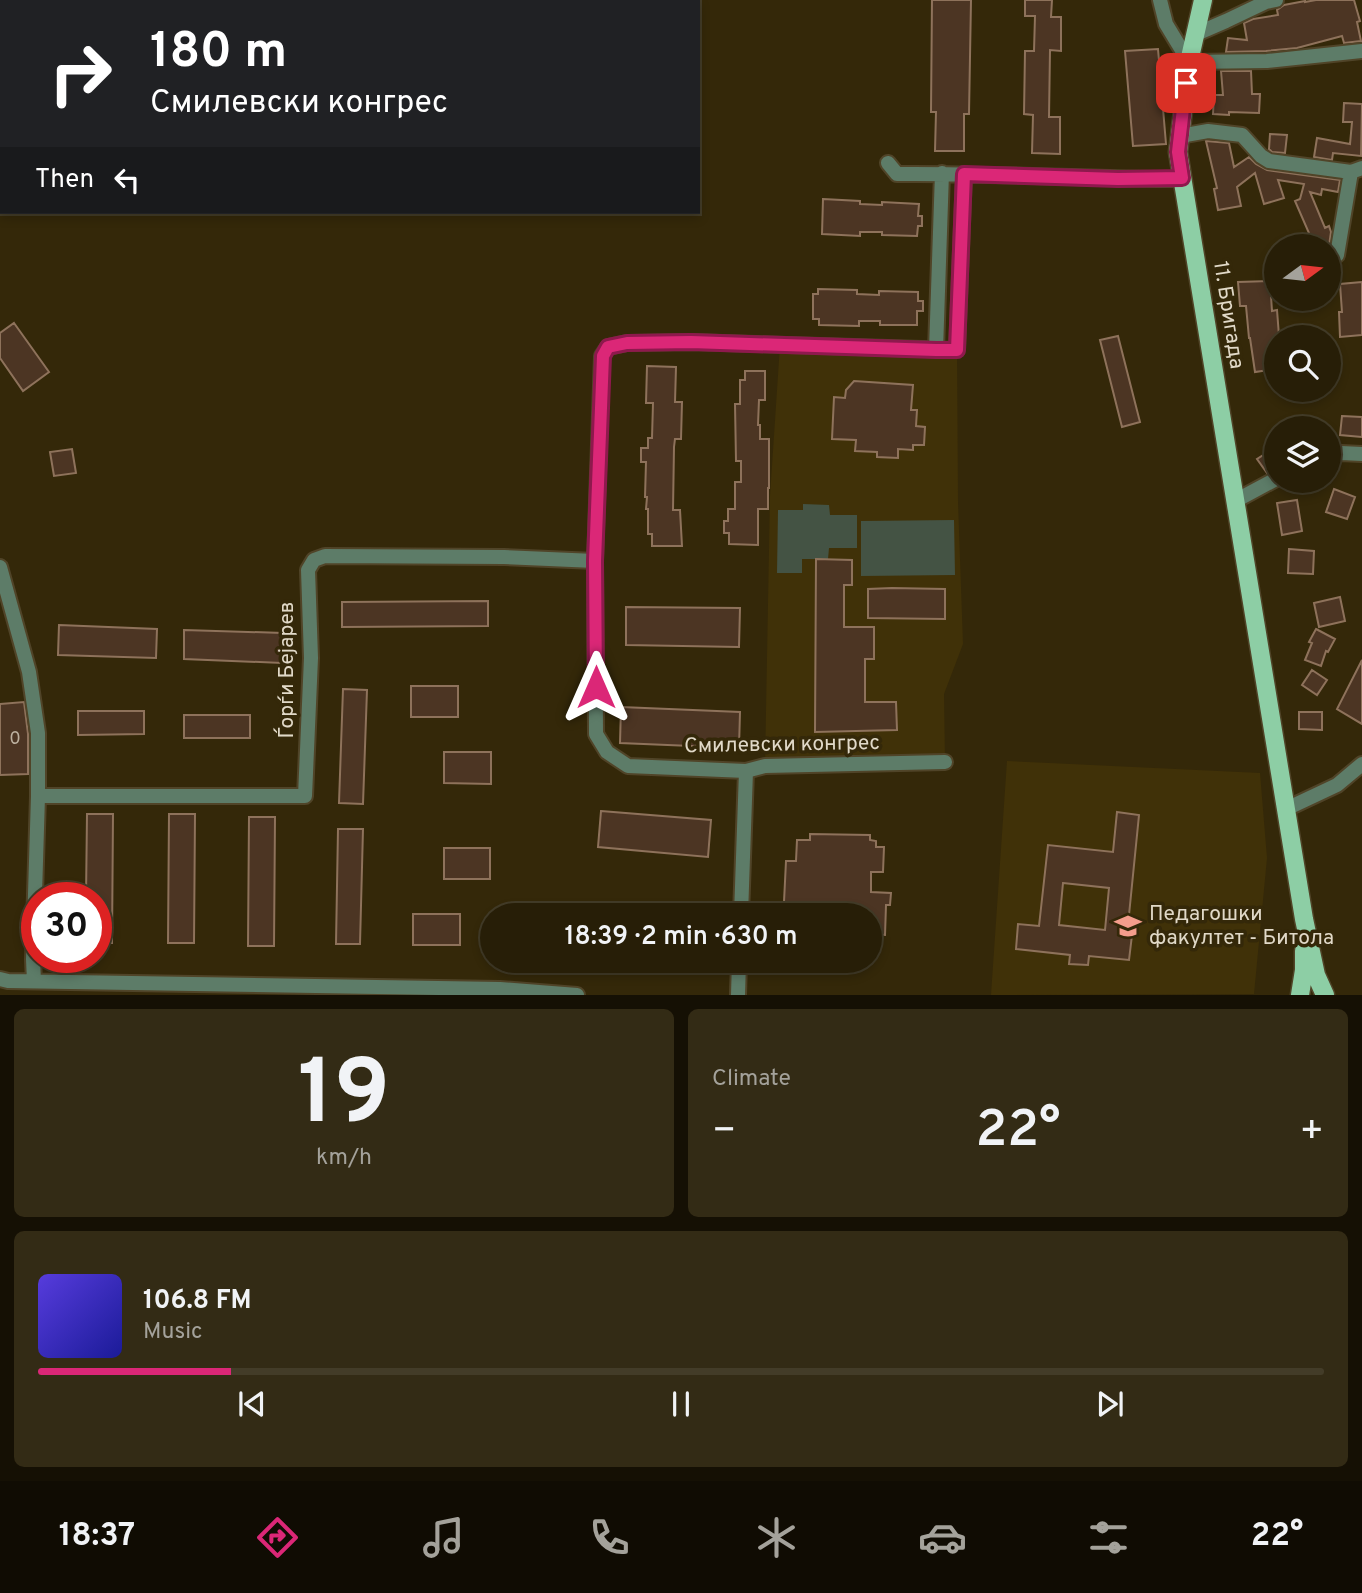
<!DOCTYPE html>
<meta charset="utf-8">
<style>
:root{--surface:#271e07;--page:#332b15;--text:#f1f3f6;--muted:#a4a29b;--line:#433c28;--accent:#db2777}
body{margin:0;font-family:Overpass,sans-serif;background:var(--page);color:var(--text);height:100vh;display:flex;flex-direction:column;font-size:26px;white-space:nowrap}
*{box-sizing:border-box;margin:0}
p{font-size:23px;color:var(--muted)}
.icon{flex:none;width:38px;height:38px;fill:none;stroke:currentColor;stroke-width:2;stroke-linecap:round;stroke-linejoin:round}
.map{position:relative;height:995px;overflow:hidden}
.side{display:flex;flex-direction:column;gap:14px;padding:14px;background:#151004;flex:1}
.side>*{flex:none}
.banner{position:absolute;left:0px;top:0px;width:700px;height:214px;box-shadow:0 4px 10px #0003,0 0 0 2px var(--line);background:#202124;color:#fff;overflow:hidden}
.needle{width:46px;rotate:75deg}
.tools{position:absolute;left:1264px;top:234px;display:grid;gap:14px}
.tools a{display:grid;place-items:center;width:77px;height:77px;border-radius:50%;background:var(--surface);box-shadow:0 4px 10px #0003,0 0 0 2px var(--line);font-size:35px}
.speed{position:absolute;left:21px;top:882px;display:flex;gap:14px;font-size:35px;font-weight:700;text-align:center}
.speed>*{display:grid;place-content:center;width:91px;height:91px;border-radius:50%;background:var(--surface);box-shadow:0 4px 10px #0003,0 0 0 2px var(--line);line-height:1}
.speed .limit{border:10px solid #d22;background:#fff;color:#111}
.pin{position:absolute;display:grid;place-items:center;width:60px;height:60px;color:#fff;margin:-30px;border-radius:14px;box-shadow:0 4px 10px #0006}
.me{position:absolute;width:77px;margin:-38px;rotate:0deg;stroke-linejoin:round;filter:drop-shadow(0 0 5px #0008)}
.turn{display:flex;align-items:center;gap:24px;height:147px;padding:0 35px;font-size:32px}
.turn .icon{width:91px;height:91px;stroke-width:2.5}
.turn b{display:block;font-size:49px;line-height:60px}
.then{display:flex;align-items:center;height:66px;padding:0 35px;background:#0003;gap:14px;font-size:26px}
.big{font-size:52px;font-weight:600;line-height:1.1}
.side .tile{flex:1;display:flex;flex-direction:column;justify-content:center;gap:10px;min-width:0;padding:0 24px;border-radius:10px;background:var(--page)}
.side .dial{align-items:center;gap:0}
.dial b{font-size:91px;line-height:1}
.song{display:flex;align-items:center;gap:21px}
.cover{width:84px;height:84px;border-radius:10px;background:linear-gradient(135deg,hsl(250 70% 55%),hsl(240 70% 35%))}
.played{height:7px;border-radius:4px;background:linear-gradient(90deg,var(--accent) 15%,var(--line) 15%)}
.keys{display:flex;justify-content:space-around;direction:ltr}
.heat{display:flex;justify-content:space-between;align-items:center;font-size:38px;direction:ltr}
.side .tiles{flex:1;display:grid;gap:14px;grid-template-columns:1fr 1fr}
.tile:last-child{grid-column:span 2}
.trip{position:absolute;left:480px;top:903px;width:402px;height:70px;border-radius:35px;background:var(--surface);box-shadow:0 4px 10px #0003,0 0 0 2px var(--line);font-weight:600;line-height:70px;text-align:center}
.tabs{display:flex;height:112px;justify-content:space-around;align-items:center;background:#100c03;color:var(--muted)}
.tabs .icon{width:49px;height:49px}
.tabs .current{color:var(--accent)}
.tabs b{font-size:32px;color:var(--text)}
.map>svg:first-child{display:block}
</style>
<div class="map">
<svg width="1362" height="995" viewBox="0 0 1362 995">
<rect width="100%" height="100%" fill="#342809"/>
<path fill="#403108" d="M780,345L957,350L958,502L963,644L944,694L945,762L765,766L770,496Z
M1007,761L1260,773L1267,858L1254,994L991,995Z"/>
<path fill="#445344" d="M803,504L829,505L830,515H857V548H829L828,559H802V573H777L778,510H803Z
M954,520L955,575L861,576V521Z"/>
<path fill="#4c3523" stroke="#8e725b" stroke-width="2" fill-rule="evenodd" d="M932,0H971L969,114H964V151H935L936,112H931Z
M1025,0H1052L1051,17H1061V51L1050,50L1049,117H1060V154L1032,153L1033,115L1024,114L1025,51H1034L1035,16H1025Z
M1316,0H1354L1360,21L1357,22L1361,41L1344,43L1342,36L1297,48L1266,51L1226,52L1228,38L1247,40L1244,23L1253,19L1278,15L1277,10L1284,5L1305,1V2Z
M1158,49L1166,144L1133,146L1125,51Z
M1221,71H1251L1252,94H1260L1259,113L1229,112V115L1213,114L1214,95H1223Z
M1344,103L1362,104L1361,156L1333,153L1332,160L1314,157L1317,138L1350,144L1352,122H1343Z
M1270,134L1287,135L1285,153L1272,152L1269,149Z
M1206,141L1229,143L1234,167L1249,157L1256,164L1267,170L1340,180L1338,192L1322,189L1321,195L1310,192L1325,228L1329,226L1331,232L1329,246L1315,247L1295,201L1300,199L1304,184L1278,180L1284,198L1264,204L1255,173L1237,187L1241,206L1218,210L1214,189L1217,188Z
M823,199L860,201V204L882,205V202L919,204L918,216H922V226H918L917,236L882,235V232H860V236L822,234Z
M1270,281L1272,311L1277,310L1279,336H1276V369L1255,372L1250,338H1249L1246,306H1240L1238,282Z
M1362,282V335L1340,337L1339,312H1342L1340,284Z
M818,289L857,290V294L879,295V291L918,292V301H923V311H917V325H880V321H859V326L819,325V319H813V294H818Z
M14,323L49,372L23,391L0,358V333Z
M1118,336L1140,422L1122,427L1100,340Z
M647,366L676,367L675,402H682L681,439H675L674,447L673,510H680L682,546H652V534H648V509H646L647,497H645L646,462H641V448H648V438H652L653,403H646Z
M745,371H765V400H759L758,425H760V439H769V488H768V509H758V545L729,544V533H724V521H728V509H735V482H741V461H736L735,404H740V380H745Z
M854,381L913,385L911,410H917L916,426L925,427L924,445H913V450L898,449V458L877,457V452L855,451L856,440L832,439L834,397L845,398L846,390Z
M1342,416L1362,417V437L1340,435Z
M1276,447V469L1267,473L1257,459Z
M72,449L76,473L54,476L50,452Z
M1334,489L1355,497L1347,519L1326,512Z
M1297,500L1302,531L1282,535L1277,503Z
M1289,549L1314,551L1313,574L1288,573Z
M816,559L852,560V585H844V627H874V659H865V702H896L897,730L815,732Z
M892,588L945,589V619L868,618V589Z
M1340,597L1345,621L1319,627L1314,603Z
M488,601V626L342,627V602Z
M626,607L740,608L739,647L626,645Z
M59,625L157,629L156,658L58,655Z
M1316,629L1335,639L1328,652L1326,651L1321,666L1305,660L1312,643L1309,642Z
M184,630L283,633L282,663L184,659Z
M1362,660V724L1337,709Z
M1312,670L1327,680L1317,695L1302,685Z
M411,686H458V717H411Z
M343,689L367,690L363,804L339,803Z
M24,702L28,734V774L0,775V704Z
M621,707L740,712L739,748L620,743Z
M78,711H144V734L78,735Z
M1299,712H1322V730L1299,729Z
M184,715H250V738H184Z
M444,752H491V784L444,783Z
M601,811L711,820L708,857L598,847Z
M1117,812L1139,815L1127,935H1132L1129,960L1089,956L1088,965L1069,964L1070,955L1016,949L1018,924L1039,926L1048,845L1113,852ZM1063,883L1109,888L1105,930L1059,925Z
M87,814H113L112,943H96V898H86Z
M169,814H195L194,943H168Z
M249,817H275L274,946H248Z
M338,829H363L360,944H336Z
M810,834L870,835V840L876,841V847H884L883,872H871V892L891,893L890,905H886L885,935L870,934V915H796L797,902H784L786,861H796L797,840H810Z
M444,848H490V879H444Z
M413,914H460V945H413Z"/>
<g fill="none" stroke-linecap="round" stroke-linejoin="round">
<defs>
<path id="minor" d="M1160,0L1166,24L1189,62L1267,61L1362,51
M1196,34L1226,21L1266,2L1276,0
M1180,136L1208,131L1242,135L1261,156L1269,161L1351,172
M888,163L897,174C992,173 1087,179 1182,179
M1337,255L1351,172L1362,168
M936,350L942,173
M1328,456L1341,453L1362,454
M1235,501L1276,479
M0,567L29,672L38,733V796L33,959L34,981
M945,762L765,766L746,771L628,766L607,752L596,734L595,561L602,356L608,347L627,343L691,342L957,350L964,174
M38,796H305L311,658L308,570L314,560L325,556L504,557L595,561
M1286,809L1337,785L1362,764
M741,915L746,771
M0,979L8,981L500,989L577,995
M738,995L739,961"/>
<path id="major" d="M1203,0L1189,62L1178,152L1304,919L1316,975L1325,995
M1300,995L1304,970V951"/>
</defs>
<use href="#minor" stroke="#504428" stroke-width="18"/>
<use href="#major" stroke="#504428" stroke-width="21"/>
<use href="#minor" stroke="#5d7c68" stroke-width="14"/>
<use href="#major" stroke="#8dcea5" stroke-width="18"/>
</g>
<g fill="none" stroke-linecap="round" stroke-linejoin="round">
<defs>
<path id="route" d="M596,687L595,561L601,408L603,356L608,347L627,343L691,342L936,350H957L964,174L1118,179L1182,178L1178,152L1186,83"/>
</defs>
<use href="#route" stroke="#8e194d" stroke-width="18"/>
<use href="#route" stroke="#db2777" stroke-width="12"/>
</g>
<defs>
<symbol id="university-bare" viewBox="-9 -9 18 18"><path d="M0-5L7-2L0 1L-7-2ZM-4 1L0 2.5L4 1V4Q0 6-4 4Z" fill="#f49d8c" stroke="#342809" stroke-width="2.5" paint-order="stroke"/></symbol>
</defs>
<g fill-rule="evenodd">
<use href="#university-bare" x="1109" y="907" width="38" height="38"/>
</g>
<g text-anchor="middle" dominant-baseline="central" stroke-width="7" stroke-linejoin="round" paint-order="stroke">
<g font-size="18" fill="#bcb09f">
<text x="15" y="739">0</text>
</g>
<g font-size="21" fill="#e1d9c8" stroke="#342809">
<text transform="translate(1228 315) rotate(81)">11. Бригада</text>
<text transform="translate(287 670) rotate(-90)">Ѓорѓи Бејарев</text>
<text transform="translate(782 745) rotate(-1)">Смилевски конгрес</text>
</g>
<g font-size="21" fill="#e1d9c8" stroke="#342809" text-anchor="start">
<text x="1149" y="914">Педагошки<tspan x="1149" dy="24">факултет - Битола</tspan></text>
</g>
</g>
</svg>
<div class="tools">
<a><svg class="needle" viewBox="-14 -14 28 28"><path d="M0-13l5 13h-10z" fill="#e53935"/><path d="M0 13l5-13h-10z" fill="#a4a29b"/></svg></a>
<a><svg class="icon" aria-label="search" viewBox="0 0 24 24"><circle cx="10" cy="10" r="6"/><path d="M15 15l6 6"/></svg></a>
<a><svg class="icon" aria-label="layers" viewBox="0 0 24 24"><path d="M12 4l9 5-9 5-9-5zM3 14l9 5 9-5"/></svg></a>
</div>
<div class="speed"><div class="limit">30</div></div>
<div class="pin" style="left:1186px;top:83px;background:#d93025"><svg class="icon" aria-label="arrive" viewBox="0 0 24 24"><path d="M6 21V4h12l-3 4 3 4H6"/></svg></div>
<svg class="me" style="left:596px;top:687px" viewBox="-20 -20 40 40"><path d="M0-17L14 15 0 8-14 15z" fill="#db2777" stroke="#fff" stroke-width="4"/></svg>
<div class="trip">18:39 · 2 min · 630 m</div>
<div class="banner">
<div class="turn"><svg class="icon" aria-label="right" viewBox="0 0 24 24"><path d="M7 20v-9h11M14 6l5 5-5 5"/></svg><div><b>180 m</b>Смилевски конгрес</div></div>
<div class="then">Then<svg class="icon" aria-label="left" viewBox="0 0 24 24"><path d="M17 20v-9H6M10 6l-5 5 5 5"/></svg></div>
</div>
</div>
<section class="side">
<div class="tiles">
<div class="tile dial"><b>19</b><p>km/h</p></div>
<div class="tile"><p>Climate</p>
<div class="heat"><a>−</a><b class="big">22°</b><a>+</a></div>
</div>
<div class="tile">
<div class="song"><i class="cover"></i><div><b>106.8 FM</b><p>Music</p></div></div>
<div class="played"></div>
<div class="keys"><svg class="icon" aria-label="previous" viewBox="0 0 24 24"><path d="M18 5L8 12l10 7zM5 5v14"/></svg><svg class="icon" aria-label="pause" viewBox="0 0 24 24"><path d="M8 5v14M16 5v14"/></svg><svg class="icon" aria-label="next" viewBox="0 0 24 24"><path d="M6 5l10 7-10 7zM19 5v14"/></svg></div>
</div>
</div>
</section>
<nav class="tabs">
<b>18:37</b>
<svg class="icon current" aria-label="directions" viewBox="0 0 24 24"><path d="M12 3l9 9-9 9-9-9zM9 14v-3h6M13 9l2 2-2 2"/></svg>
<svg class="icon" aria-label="music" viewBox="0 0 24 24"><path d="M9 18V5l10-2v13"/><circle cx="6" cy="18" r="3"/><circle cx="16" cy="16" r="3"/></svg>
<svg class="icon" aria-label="phone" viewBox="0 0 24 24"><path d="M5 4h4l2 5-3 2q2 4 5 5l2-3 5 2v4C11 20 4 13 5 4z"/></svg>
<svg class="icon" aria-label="climate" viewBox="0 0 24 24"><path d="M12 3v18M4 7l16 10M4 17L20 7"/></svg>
<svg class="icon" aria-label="car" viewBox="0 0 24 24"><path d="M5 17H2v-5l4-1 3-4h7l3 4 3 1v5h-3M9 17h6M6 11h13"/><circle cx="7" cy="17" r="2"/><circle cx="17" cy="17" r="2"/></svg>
<svg class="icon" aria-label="filters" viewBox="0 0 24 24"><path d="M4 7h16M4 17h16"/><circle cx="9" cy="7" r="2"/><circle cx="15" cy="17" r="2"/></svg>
<b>22°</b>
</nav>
